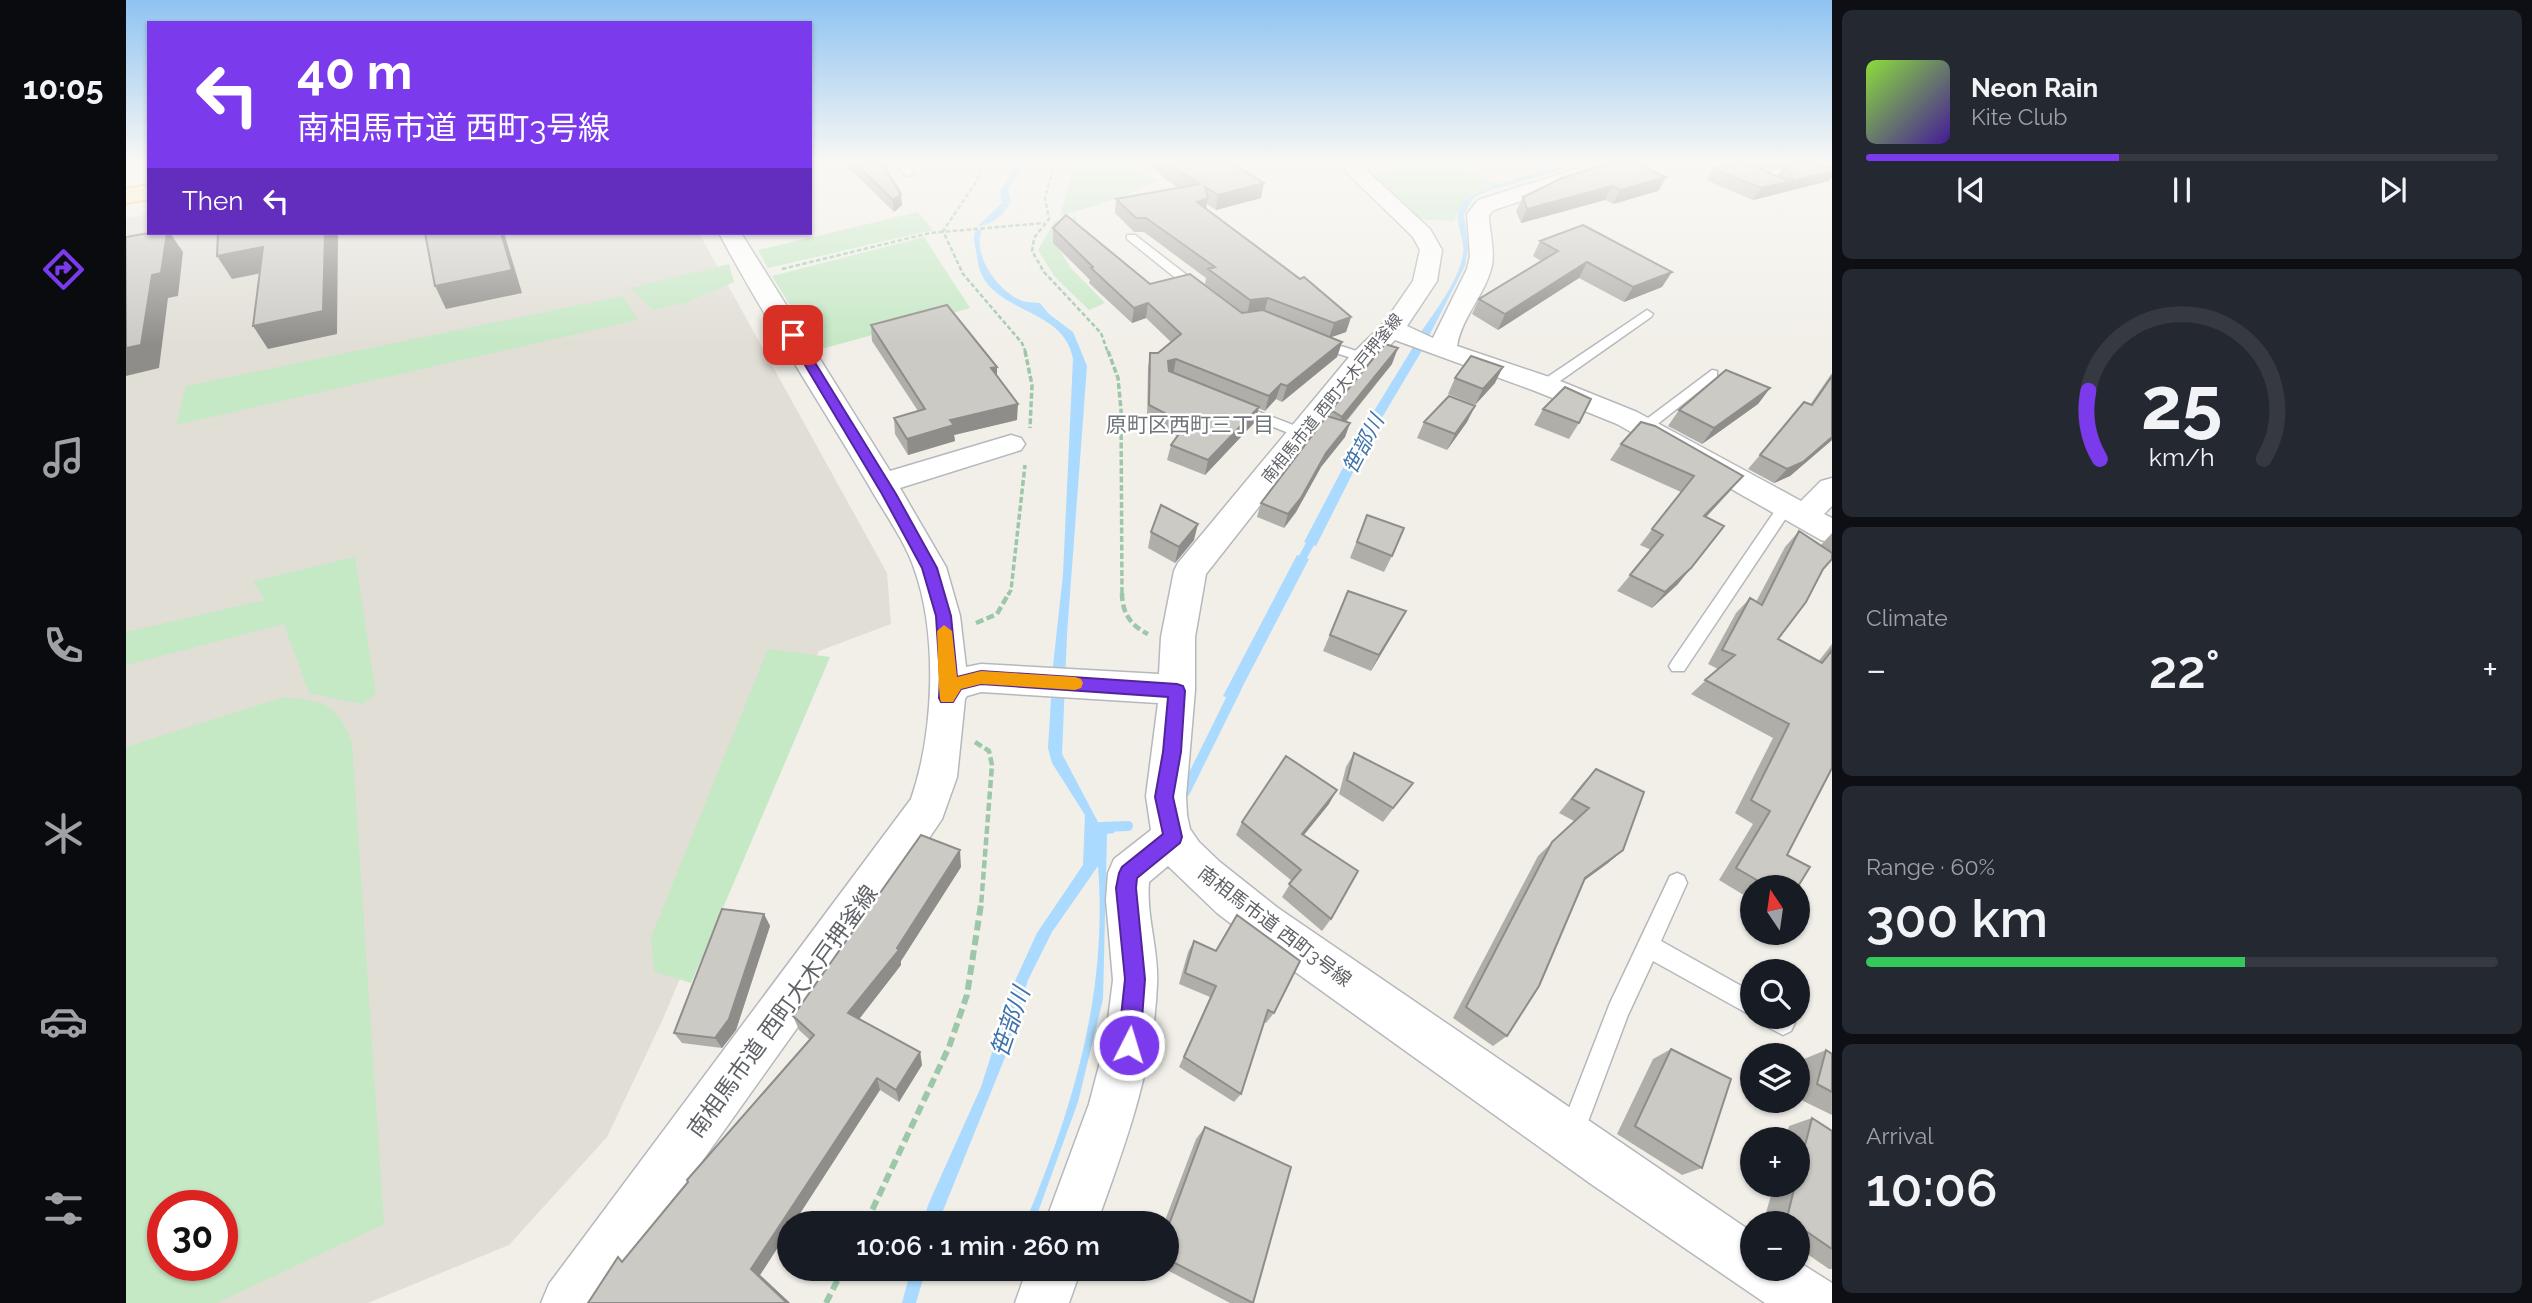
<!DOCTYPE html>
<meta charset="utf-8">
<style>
:root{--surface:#171b24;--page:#242831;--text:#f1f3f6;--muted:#9ea1a6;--line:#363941;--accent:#7c3aed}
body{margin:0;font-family:Raleway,"Noto Sans JP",sans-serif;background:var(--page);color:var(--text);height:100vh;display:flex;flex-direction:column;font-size:26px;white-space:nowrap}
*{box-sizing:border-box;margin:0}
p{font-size:23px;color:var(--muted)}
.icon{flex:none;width:38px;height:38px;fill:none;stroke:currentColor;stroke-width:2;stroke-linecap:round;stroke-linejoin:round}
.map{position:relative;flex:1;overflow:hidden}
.panel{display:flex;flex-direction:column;gap:10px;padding:10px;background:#0d0f14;width:700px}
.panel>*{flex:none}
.hud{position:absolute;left:21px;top:21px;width:665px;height:214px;border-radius:0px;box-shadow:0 2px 5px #0004;background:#7c3aed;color:#fff;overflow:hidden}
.needle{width:46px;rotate:347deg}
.buttons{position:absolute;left:1614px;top:875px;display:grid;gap:14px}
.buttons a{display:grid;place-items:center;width:70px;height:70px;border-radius:50%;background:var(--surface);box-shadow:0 2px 5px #0004;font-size:35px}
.speed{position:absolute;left:21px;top:1190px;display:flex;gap:14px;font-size:35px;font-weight:700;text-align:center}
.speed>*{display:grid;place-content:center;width:91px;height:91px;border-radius:50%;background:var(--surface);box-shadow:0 2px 5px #0004;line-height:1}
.speed .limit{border:10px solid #d22;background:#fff;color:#111}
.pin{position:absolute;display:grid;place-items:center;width:60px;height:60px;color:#fff;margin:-30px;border-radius:14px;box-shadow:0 4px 10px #0006}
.me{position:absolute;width:77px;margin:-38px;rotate:5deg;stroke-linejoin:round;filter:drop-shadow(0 0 5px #0008)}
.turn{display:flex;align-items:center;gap:24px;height:147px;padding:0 35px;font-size:32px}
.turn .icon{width:91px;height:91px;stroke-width:2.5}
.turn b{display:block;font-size:49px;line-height:60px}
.then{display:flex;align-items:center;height:66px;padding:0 35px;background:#0003;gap:14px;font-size:26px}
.big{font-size:52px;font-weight:600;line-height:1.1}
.panel .widget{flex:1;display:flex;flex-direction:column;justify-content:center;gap:10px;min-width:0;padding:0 24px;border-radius:10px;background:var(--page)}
.panel .dial{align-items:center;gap:0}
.dial svg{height:182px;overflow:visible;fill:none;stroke:var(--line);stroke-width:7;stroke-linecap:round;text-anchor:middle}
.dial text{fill:var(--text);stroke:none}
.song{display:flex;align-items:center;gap:21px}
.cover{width:84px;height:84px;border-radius:10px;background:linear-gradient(135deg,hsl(90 70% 55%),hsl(260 70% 35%))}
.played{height:7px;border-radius:4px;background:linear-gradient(90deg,var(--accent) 40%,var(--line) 40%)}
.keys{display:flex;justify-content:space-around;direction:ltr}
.heat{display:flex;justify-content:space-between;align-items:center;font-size:38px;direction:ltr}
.charge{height:10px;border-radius:5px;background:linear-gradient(90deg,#34c759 60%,var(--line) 0)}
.trip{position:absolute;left:651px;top:1211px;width:402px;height:70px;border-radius:35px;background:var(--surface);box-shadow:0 2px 5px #0004;font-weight:600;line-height:70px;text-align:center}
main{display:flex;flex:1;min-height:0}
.dock{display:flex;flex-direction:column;width:126px;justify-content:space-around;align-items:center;background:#090b0e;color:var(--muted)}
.dock .icon{width:49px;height:49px}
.dock .current{color:var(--accent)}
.dock b{font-size:32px;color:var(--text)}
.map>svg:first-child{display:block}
</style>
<main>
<nav class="dock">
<b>10:05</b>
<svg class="icon current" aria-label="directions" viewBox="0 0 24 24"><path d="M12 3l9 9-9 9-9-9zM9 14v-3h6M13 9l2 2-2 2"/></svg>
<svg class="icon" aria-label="music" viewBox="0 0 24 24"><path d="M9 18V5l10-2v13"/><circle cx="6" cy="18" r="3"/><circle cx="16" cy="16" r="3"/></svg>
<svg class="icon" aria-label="phone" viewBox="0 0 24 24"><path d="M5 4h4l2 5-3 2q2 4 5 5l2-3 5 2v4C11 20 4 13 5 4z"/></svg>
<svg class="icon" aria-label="climate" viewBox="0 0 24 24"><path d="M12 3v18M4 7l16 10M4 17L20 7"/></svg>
<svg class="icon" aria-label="car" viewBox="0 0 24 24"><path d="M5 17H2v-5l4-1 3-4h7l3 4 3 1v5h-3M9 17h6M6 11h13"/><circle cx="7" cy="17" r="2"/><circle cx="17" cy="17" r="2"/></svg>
<svg class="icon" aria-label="filters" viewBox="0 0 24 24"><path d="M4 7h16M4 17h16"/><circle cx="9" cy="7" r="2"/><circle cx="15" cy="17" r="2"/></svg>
</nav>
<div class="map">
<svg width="1706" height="1303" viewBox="0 0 1706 1303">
<rect width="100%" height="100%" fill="#f1efe8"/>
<path fill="#fef7e0" d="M0,163H23V182L0,186Z"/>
<path fill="#e1ded6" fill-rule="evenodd" d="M23,214V233H573L761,573L765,624L693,651L536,1021L481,1137L383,1245L242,1303H0V218ZM37,1206H96V1265H37Z"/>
<path fill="#c5e8c5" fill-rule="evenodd" d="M949,163H1002L1032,181L994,198L934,216Z
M1288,163H1322L1372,184C1346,192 1337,195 1328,221L1291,219L1246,177Z
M792,212L807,230L642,268L632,250Z
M949,217L951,219L934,251L944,267L979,303L963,310L929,277L912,250L928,222Z
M798,237L844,308L692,350L646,276Z
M603,264L608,282L559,303L527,310L504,288Z
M497,296L512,320L50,425L60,386Z
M229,557L250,694L236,704L183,693L158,624L0,665V632L139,600L127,581Z
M642,649L704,657L565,983L528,971L525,937Z
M158,697C199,702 209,701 226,742L258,1224L91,1303H0V747ZM37,1206H96V1265H37Z"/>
<path fill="#aadaff" d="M890,163H897L882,189L885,201C879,214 867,225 852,226L876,203L874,192Z
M1450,163H1459L1362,191L1348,197L1338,214L1342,249L1339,266L1302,338L1293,335C1309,311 1332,283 1337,254C1340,238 1324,216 1337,202C1353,184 1425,170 1450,163Z
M850,230H856C846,254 870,288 892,299C899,303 907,302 914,303L923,314L947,332L961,366L941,634L936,754L972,822L990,824L988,833L981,834L977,999L952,1102L908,1223H899C947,1108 982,993 972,866L926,932L902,980L882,1050L812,1223H797L802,1205L855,1087L888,983L911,933L957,865L959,815L926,763L922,748L927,666L937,574L947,359C939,313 884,314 860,282C853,272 852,263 850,251C849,243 846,239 850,230Z
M1289,344L1298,347L1248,431L1190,546L1178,542L1240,424Z
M1171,555L1183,559L1109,701L1097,696Z
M785,1269H800L790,1303H776Z"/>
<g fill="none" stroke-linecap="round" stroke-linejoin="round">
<path stroke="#aadaff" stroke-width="8" d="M1172,566L1190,533"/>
<path stroke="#aadaff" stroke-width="10" d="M1059,792L1110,689
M976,827L1002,826"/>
<defs>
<path id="lane" d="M769,163H779L789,174L780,176Z
M1667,163H1682L1637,180L1628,178Z
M1001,235H1009L1075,286V292H1067L1001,239Z
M1521,310L1527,314L1525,317L1424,388H1414V382Z
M1190,338L1243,355L1245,358L1238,362L1185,345L1184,342Z
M1586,370L1591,371V377L1524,430H1514V424Z
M1110,403L1180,430L1182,433L1175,437L1170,436L1105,410V404Z
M1660,501L1668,506L1558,671H1546L1543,666L1546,661L1655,502Z
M1551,873L1558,876L1561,883L1535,941L1626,992V1016L1527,961L1502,1015L1454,1143L1445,1146L1436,1143L1433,1134L1484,1003L1544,876Z
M1635,1017H1666L1669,1023L1665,1031L1657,1035L1638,1025Z"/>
<path id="street" d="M1211,163H1233L1304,229L1316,250L1311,281L1281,326L1307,338L1341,269L1344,256L1341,214L1352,200L1469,163H1499L1496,167L1368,210L1363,215C1363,231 1369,248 1366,265C1360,294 1336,316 1331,346L1429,379L1511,412L1675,501L1695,481L1706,478V506L1698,514L1706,518V543L1695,540L1491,424L1409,391L1269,340L1242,368L1080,574L1069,637V690L1060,796L1061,815L1064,829L1073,842L1094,862L1152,908L1626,1232V1269H1671V1261L1706,1283V1303H1639L1465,1184L1154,961L1091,913L1042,866L1023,882C1020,917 1033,950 1031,984C1028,1068 999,1145 971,1223H919L963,1104L979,1043L987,980L980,900L982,873L988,859L1025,830L1020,796L1032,703L855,692L841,696L839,699L831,777L816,819L746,923L475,1303H415L423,1284L785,799C808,733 812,634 788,568C778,539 757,511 742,484C693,401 638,318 593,233H615L764,471L885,435L895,438L899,444L895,450L774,488L820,567L834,616L840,667L855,664L1033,674L1035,637L1048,571L1052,563L1224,356L1258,323L1287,281L1294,250L1287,237Z
M901,1269H955L943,1303H889Z"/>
<path id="primary" d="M23,185V199L0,203V189Z"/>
</defs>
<use href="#lane" stroke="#b5b8bc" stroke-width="3"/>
<use href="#street" stroke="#b5b8bc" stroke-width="3"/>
<use href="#primary" stroke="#f2c960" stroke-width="4"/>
<path stroke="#9cc7a9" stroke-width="2.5" stroke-dasharray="4.5 2.5" stroke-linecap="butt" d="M859,163L850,182L817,231L837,274L896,343L900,353
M929,163L919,198L923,219L908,238L906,251L918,272L975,333L982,353
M656,269L804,233L918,223"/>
<path stroke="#9cc7a9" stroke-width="3.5" stroke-dasharray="6 2.5" stroke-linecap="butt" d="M899,351L906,385L904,428
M982,351L992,378L995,410L996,595
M882,595L885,590L899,465"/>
<path stroke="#9cc7a9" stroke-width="4.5" stroke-dasharray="8 3.5" stroke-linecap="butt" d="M996,593C996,613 1005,626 1022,634
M850,623L871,614L883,593
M849,742L863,751L866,765L855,906"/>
<path stroke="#9cc7a9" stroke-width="6" stroke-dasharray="10 5" stroke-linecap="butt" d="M740,1223L823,1047L841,995L855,904
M700,1303L717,1269"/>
<use href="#lane" fill="#fff" fill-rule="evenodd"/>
<use href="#street" fill="#fff" fill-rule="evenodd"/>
<use href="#primary" fill="#fff2af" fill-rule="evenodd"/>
</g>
<path fill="#afaea9" d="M718,163H756L776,205L768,212Z
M1024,163H1104L1135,198L1090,210L1081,204L1080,209L1225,317L1220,332L1205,337L1216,342L1211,357L1156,402L1150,399L1139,411L1132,408L1129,422L1079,475L1041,460L1045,445L1051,436L1021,421L1022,368L1024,353H1032L1045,342L1020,318L1006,323L963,283L964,280L927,243V228L1024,284L1117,313L1079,284L1080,278L1018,232H1008L989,213L990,199L1053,188L1039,179Z
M1629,163H1658L1637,170L1651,176L1657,167L1706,168V177L1703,181L1627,200L1580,180L1587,169L1627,166Z
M1540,177L1532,191L1487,204L1479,200L1395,223L1390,211L1397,197Z
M1414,241L1536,287L1498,302L1453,278L1372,330L1346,314L1353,299L1415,261L1407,256Z
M745,325L871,376L891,420L828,435L829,441L782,455L769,434L768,418L792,411L746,341Z
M1266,364L1220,422L1224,423L1219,437L1195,467L1170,512L1158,528L1131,517L1135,503L1203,417L1205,410Z
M1706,373V440L1664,476L1648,483L1622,469L1634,455L1684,405Z
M1329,378L1369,383L1349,405L1322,394Z
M1644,388L1632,404L1576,444L1542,426L1553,410Z
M1349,406L1341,422L1321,450L1291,438L1298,422Z
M1417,409L1453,423L1443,439L1408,425Z
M1495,444L1604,491L1580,517L1552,584L1526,608L1491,591L1525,550L1514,545L1555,492L1484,460Z
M1241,515L1266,556L1258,572L1224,558Z
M1673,531L1695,545L1706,533V559L1697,569L1652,639L1692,662L1706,644V768L1661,855L1671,887H1626V900L1593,880L1627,824L1609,813L1647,738L1565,694L1592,669L1582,664L1610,613L1624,598L1630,602L1659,547Z
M1025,532L1068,540L1049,563L1022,548Z
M1222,591L1280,611L1245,671L1197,651Z
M1228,753L1277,796L1257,822L1213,794L1220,767Z
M1470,769L1497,850L1482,863L1457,881L1381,1036L1367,1046L1327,1018L1412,856L1448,821L1433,813L1457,783Z
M1203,804L1178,835L1205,919L1196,931L1156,897L1166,881L1110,835L1116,822Z
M835,867L775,961V965L733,1019L794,1052L796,1065L773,1102L754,1090L663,1223V1230L634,1275L664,1303H462L684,1040L673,1030L667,1016Z
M638,914L644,926L610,1030L596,1048L556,1043L548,1033Z
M1068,941L1148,1013L1140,1023L1138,1022L1115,1094L1108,1102L1053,1067L1084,997L1053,984L1062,952Z
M1545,1049L1576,1168L1556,1175L1491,1134L1527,1059Z
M1700,1050L1706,1054V1115L1671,1098V1069L1673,1061Z
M1686,1118L1706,1131V1269H1703L1671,1247V1223H1637L1648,1185H1671V1139H1660L1663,1126Z
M1079,1127L1127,1303H1104L1039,1269H1041V1223H1038L1070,1139Z"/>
<path fill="#8f8d8a" d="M1248,163H1263L1247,165Z
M1642,163H1658L1634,171L1639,164Z
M1706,171V177L1703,181L1627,200L1635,188Z
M1540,177L1532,191L1487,204L1494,190Z
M1138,183L1135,198L1090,210L1092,195Z
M1486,186L1479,200L1395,223L1401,209Z
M775,194L776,205L768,212L767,200Z
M1082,198L1079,213L1071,202Z
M41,233H44L57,252L52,296L42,298L33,368L0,376V348Z
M199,233H212L211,334L142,349L127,326Z
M375,233H378L396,293L320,309L309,286Z
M137,247L151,270L106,279L91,256Z
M1461,262L1453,278L1372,330L1379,314Z
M1546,272L1536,287L1498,302L1507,287Z
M1142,298L1138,313L1121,315L1124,300Z
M1022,303L1020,318L1006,323L1008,308Z
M1225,317L1220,332L1203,338L1208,323Z
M1216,342L1211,357L1156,402L1161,386Z
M1272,348L1266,364L1210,433L1216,417Z
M1050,359L1047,375L1039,376L1042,361Z
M871,367V383L865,368Z
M1377,367L1369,383L1349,405L1357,389Z
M1155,384L1150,399L1139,411L1143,396Z
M1644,388L1632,404L1576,444L1588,428Z
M892,404L891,420L828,435L829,441L782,455L781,439L824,420Z
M1349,406L1341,422L1321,450L1329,434Z
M1133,407L1129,422L1079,475L1082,460Z
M1224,423L1219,437L1195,467L1170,512L1158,528L1162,514L1200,453Z
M1706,437V440L1664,476L1648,483L1661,469Z
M1617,476L1604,491L1566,532L1578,516Z
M1072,524L1068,540L1049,563L1053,547Z
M1565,568L1552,584L1526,608L1539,592Z
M1280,611L1272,626L1245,671L1253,655Z
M1211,790L1203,804L1168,847L1176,834Z
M834,850L835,867L775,961V965L727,1027L722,1013L771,948Z
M1497,850L1482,863L1444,891L1459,878Z
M638,914L644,926L610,1030L596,1048L589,1038Z
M794,1052L796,1065L773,1102L770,1090Z
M751,1078L754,1090L668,1223H663V1230L634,1275L664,1303H661L625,1269Z"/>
<path fill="#cccac5" stroke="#8f8d8a" stroke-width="2" d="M729,163H756L775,194L767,200Z
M1039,163H1104L1138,183L1092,195L1079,187L1082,198L1071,202L1174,279L1178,277L1225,317L1208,323L1142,298L1124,300L1082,269L1089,267L1020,218H1010L990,199L1074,184Z
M1483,163H1510L1540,177L1494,190L1486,186L1401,209L1397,197L1436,178Z
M1609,163H1620L1660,180L1666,178V173L1657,167L1668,163H1692L1706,168V171L1635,188L1587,169Z
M940,215L1024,284L1064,274L1116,313L1137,310L1216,342L1161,386L1155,384L1143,396L1050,359L1042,361L1043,371L1133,407L1082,460L1045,445L1060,424L1023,405L1024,353H1032L1055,334L1022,303L1008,308L965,268L967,267L927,228Z
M1457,225L1546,272L1507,287L1461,262L1379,314L1353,299L1432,251L1414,241Z
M23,233H41L35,273L26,275L15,345L0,348V237Z
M92,233H199L197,311L127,326L137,247L91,256Z
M299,233H375L386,270L309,286Z
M821,305L871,367L865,368L892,404L824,420L828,425L781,439L768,418L799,409L745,325Z
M1259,344L1272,348L1216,417L1205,410Z
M1345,356L1377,367L1357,389L1329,378Z
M1600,370L1644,388L1588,428L1553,410Z
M1706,376V437L1677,462L1661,469L1634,455L1678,402L1686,405Z
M1439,387L1465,399L1453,423L1417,409Z
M1323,396L1349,406L1329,434L1298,422Z
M1201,416L1224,423L1200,453L1175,498L1162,514L1135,503Z
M1515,422L1529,426L1617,476L1578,516L1598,526L1565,568L1539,592L1504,575L1537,535L1526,529L1568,476L1495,444Z
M1035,505L1072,524L1053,547L1025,532Z
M1241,515L1278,528L1266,556L1231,542Z
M1673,531L1706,553V559L1697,569L1680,602L1652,639L1696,663L1706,650V768L1661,855L1684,867L1671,888L1643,887L1610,868L1644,811L1625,800L1663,724L1579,680L1609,655L1596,650L1624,598L1636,605Z
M1222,591L1280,611L1253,655L1204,635Z
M1228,753L1287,783L1267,808L1221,780Z
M1160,756L1211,790L1176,834L1232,871L1205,919L1163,884L1175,870L1116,822Z
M1470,769L1518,792L1497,850L1459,878L1413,986L1381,1036L1340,1007L1426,842L1463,808L1446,799Z
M795,835L834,850L771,948L773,950L722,1013L794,1052L770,1090L751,1078L625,1269L661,1303H462L492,1257L496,1262L562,1182L561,1180L688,1035L667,1016Z
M596,909L638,914L603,1019L589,1038L548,1033Z
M1111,915L1174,961L1148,1013L1142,1010L1115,1094L1058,1057L1090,986L1059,973L1068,941L1090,951Z
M1545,1049L1605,1079L1576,1168L1509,1126Z
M1700,1050L1706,1054V1092L1691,1084Z
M1686,1118L1706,1131V1249L1671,1225V1223H1669L1661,1218L1669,1185H1671V1177Z
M1079,1127L1165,1167L1127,1303L1041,1259V1230Z"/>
<linearGradient id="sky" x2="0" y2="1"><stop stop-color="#8fc3f1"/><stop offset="0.47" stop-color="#f9f8f5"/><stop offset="1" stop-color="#f9f8f5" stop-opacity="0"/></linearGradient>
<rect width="1706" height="345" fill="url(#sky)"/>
<path fill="#7c3aed" stroke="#51269a" stroke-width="2" d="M662,332L672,335L770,494L811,568L825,616L831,677L855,671L1051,684L1057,686L1059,691L1055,752L1047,797L1056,837L1054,843L1011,878L1010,888L1019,979L1014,1045L1010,1052L1003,1055L995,1052L992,1045L999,979L990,888L993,873L996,867L1037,834L1029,797L1037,752L1042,697L855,684L835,689L827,702H815L813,698L814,677L810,616L796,568L756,494L661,335Z"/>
<path fill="#f59e0b" d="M818,625L826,631L831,677L855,671L949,677L955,679L957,683L955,688L949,690L855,684L835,689L827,702H815C812,694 812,644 811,631Z"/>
<g text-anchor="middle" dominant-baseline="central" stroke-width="5" stroke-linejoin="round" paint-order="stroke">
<g font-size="16" fill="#5f6368" stroke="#fff">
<text transform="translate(1206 398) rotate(-51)">南相馬市道 西町大木戸押釜線</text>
</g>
<g font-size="19" fill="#5f6368" stroke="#fff">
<text transform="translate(1149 926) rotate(37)">南相馬市道 西町3号線</text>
</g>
<g font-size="21" fill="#70757a" stroke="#fff">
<text x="1064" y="424">原町区西町三丁目</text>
</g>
<g font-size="21" font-style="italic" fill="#4174aa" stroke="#fff">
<text transform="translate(1237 444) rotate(-62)">笹部川</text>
</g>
<g font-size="23" fill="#5f6368" stroke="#fff">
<text transform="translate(656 1011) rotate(-54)">南相馬市道 西町大木戸押釜線</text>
</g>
<g font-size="24" font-style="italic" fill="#4174aa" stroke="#fff">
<text transform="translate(884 1022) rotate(-71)">笹部川</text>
</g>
</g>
</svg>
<div class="buttons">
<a><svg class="needle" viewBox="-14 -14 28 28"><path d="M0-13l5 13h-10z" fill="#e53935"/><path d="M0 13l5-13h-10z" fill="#9ea1a6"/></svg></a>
<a><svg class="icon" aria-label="search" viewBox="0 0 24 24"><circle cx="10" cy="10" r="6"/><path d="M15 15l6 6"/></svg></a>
<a><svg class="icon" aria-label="layers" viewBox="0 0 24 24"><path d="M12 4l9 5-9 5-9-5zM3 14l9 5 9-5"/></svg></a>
<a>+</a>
<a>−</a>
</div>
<div class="speed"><div class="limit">30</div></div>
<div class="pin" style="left:667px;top:335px;background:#d93025"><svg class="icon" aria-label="arrive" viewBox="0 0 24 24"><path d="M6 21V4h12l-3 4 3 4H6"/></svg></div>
<svg class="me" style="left:1003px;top:1045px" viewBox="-20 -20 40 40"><circle r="17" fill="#7c3aed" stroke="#fff" stroke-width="3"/><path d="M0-11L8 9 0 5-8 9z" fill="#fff"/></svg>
<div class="trip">10:06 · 1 min · 260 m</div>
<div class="hud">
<div class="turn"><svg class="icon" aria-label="left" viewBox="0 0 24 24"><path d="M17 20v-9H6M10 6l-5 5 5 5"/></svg><div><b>40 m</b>南相馬市道 西町3号線</div></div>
<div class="then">Then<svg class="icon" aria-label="left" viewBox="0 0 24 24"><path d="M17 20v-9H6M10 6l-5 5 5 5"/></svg></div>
</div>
</div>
<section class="panel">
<div class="widget">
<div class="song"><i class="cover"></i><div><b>Neon Rain</b><p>Kite Club</p></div></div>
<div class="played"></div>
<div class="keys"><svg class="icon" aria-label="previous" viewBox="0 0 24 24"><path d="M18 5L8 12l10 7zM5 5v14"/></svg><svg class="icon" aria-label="pause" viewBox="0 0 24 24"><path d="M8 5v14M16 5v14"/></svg><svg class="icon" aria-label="next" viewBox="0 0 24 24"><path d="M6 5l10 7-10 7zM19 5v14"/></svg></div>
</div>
<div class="widget dial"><svg viewBox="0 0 100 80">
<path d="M14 69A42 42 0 1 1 86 69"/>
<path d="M14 69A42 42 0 0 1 9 39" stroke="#7c3aed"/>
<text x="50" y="56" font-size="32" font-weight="700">25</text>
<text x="50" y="72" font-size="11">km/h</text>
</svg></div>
<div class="widget"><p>Climate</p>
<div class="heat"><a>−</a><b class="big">22°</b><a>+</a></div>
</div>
<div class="widget"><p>Range · 60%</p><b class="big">300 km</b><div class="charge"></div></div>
<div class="widget"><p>Arrival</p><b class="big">10:06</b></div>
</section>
</main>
